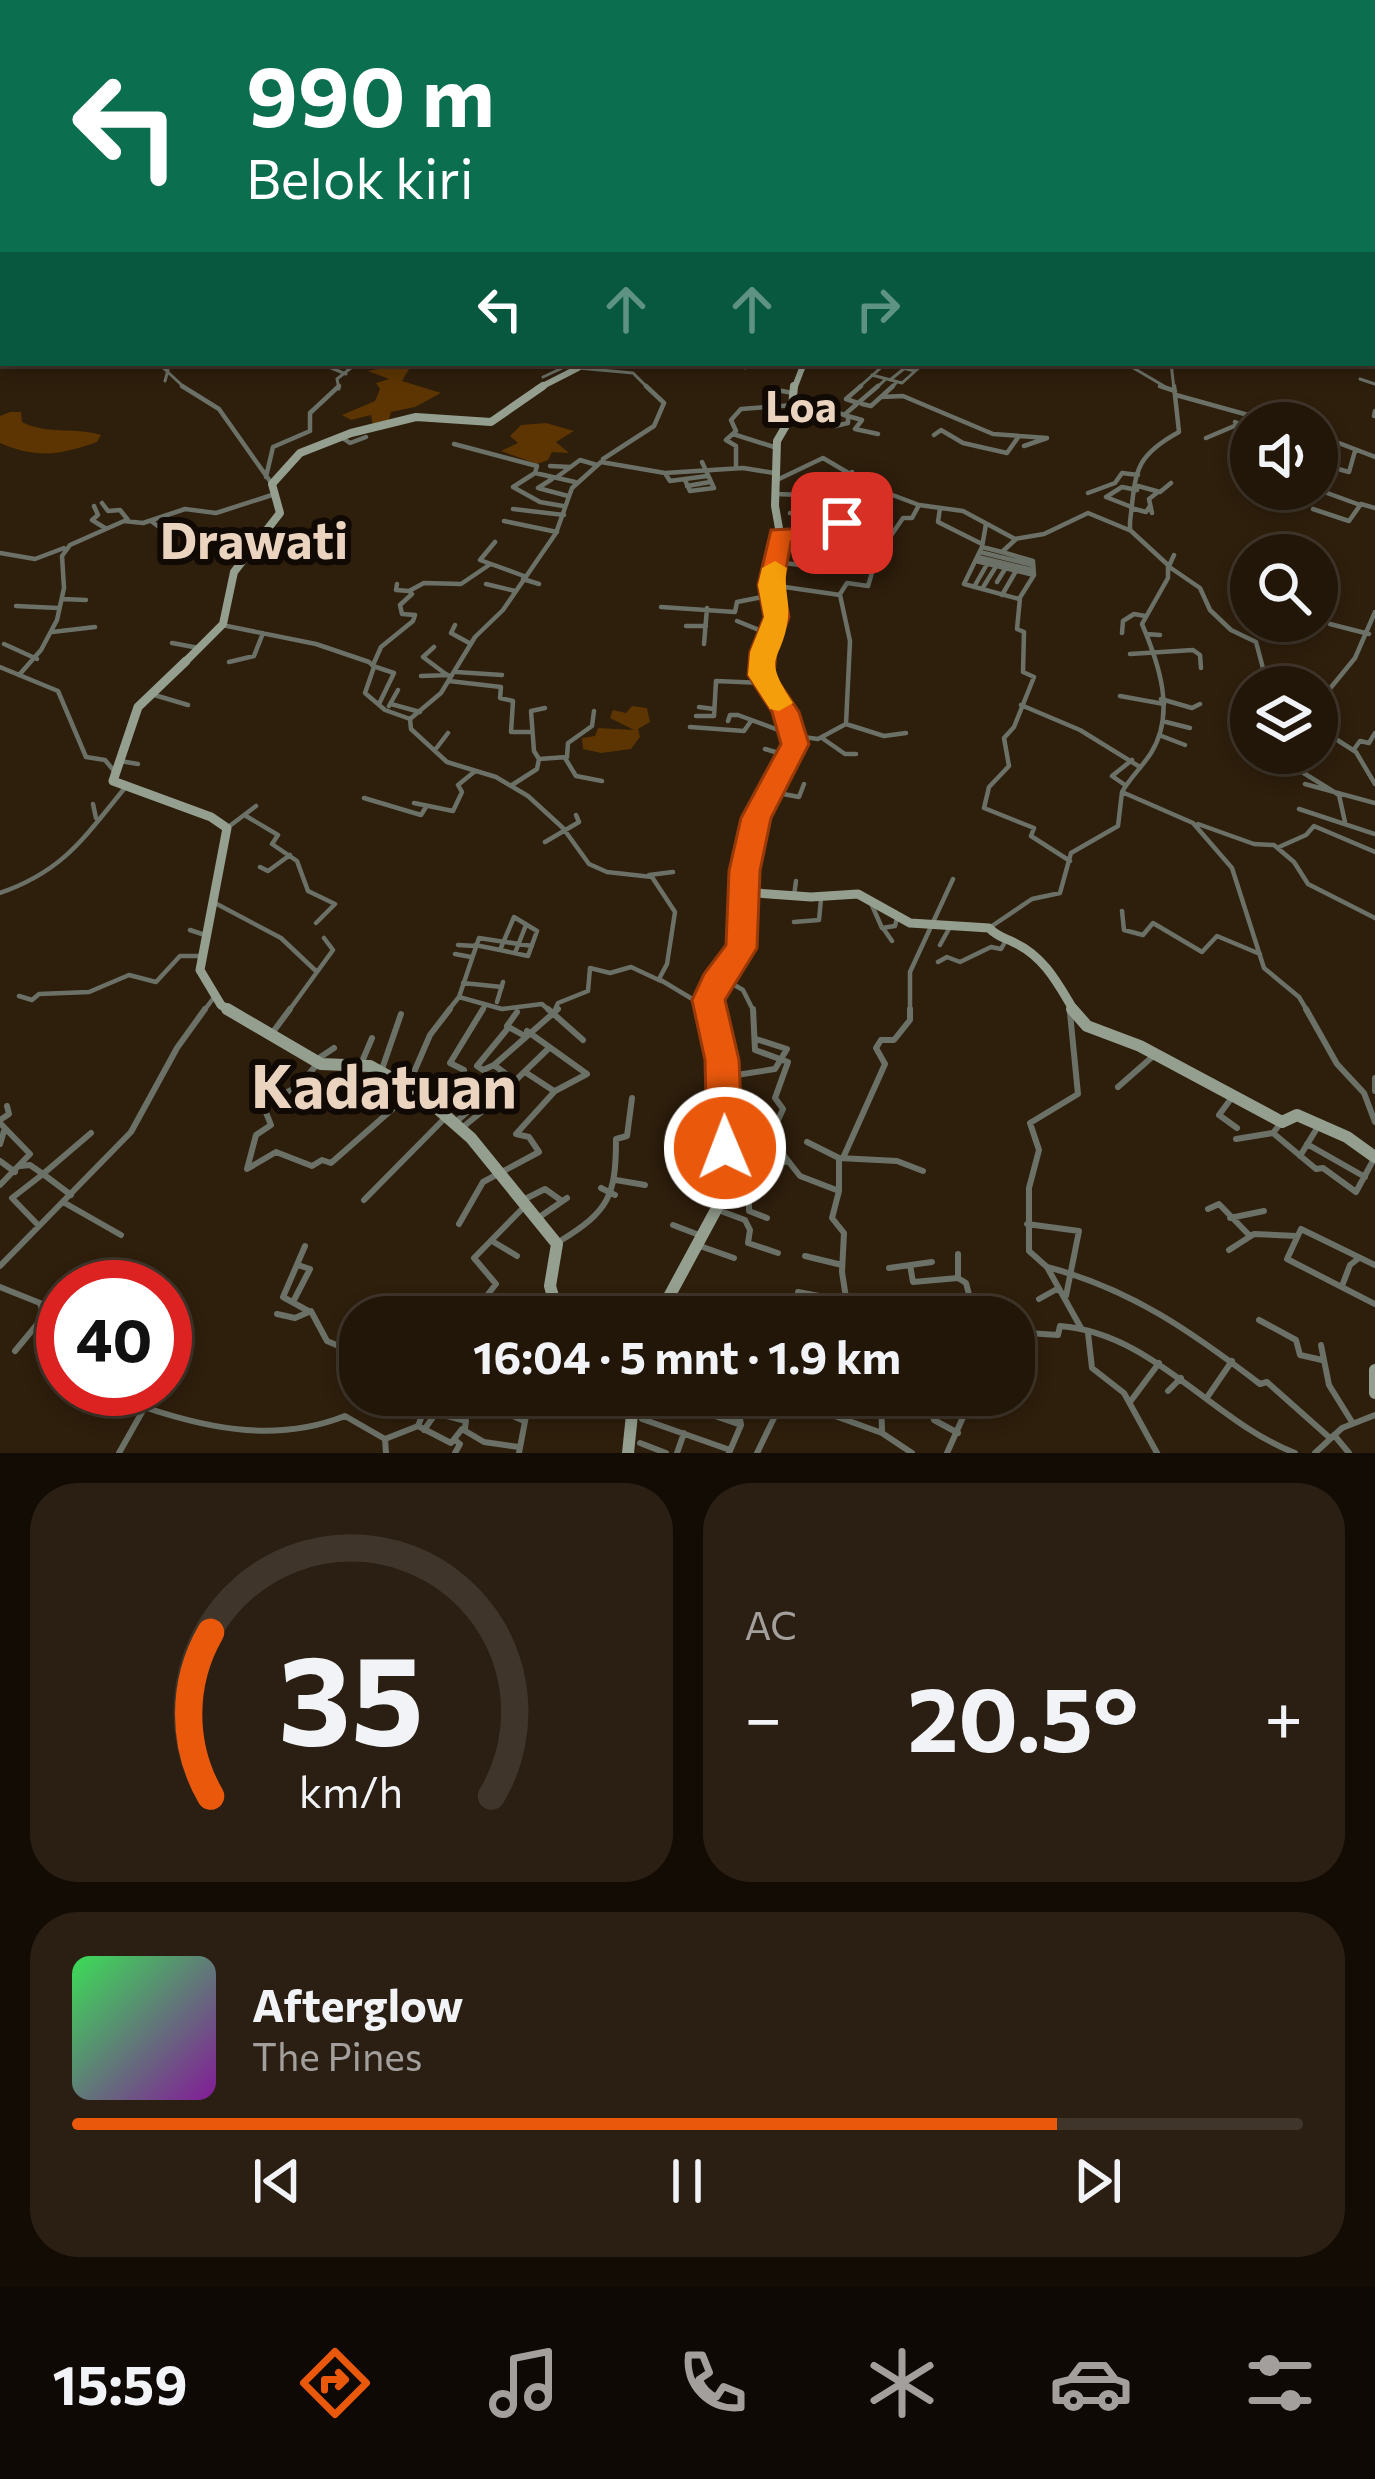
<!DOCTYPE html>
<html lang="id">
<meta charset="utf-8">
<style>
:root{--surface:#221609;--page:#2a1f12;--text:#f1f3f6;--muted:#a29f9c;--line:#3f352a;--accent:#ea580c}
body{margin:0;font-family:Commissioner,sans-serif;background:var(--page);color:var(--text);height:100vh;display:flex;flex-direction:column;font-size:45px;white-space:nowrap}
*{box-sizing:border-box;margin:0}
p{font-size:39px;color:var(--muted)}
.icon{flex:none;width:66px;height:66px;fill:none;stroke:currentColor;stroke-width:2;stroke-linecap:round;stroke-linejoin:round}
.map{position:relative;height:1453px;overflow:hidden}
.panel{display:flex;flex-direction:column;gap:30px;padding:30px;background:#130c05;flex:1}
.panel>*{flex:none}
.top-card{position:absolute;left:0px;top:0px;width:1377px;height:366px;box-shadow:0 6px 18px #0003,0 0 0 3px var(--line);background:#0b6e4f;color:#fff;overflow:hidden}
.controls{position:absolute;left:1230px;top:402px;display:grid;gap:24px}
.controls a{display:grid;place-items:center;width:108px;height:108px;border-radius:50%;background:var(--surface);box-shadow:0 6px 18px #0003,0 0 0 3px var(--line);font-size:60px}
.speed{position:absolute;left:36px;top:1260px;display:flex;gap:24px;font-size:60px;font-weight:700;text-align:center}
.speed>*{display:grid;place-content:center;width:156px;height:156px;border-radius:50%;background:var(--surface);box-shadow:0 6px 18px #0003,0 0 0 3px var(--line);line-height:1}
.speed .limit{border:18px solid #d22;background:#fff;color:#111}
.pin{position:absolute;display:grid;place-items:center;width:102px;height:102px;color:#fff;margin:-51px;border-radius:24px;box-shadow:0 6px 18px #0006}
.me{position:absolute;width:132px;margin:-66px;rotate:359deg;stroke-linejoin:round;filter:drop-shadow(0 0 9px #0008)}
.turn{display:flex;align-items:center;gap:42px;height:252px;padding:0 48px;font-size:54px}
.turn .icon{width:156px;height:156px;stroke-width:2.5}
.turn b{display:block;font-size:84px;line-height:102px}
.lanes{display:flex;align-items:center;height:114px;padding:0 48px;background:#0003;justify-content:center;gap:60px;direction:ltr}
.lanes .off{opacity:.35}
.big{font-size:90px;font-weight:700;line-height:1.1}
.panel .card{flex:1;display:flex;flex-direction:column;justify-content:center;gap:18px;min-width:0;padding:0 42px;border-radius:48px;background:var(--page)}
.panel .dial{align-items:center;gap:0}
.dial svg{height:312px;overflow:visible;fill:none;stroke:var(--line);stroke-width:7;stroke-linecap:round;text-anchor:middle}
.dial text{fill:var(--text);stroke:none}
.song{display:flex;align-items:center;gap:36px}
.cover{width:144px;height:144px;border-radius:18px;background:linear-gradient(135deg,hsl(130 70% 55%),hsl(290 70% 35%))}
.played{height:12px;border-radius:6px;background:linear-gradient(90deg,var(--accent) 80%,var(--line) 80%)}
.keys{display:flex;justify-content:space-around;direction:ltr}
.heat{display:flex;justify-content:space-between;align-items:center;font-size:66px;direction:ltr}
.panel .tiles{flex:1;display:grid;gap:30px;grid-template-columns:1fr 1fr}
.card:last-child{grid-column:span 2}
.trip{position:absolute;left:339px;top:1296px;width:696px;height:120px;border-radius:48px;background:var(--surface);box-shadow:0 6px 18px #0003,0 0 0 3px var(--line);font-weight:700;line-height:120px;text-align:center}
.tab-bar{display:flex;height:192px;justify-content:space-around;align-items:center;background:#0e0904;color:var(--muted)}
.tab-bar .icon{width:84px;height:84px}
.tab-bar .on{color:var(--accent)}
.tab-bar b{font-size:54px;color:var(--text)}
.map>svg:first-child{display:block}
</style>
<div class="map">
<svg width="1375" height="1453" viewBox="0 0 1375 1453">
<rect width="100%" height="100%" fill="#2e1e0c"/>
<path fill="#5c3502" d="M701,0H1241L1244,3H704Z
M386,363H438L409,369L402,381L441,393L415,407L391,412L388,423L373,425L371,415L351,420L342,415L375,401L380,389L376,383L389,379L368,371L384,368Z
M10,412H21L22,422C47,435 78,427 101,435L97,442C60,455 37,459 0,443V416Z
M546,423L574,431L556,442L569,453L552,452L548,460L537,464L501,451L518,443L510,436L521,425Z
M632,706L647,708L650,722L638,729L640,737L631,749L601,753L583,749L582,738L595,736L598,728L634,730L610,718L613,710L626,713Z"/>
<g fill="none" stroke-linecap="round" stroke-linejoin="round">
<path stroke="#204671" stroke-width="3" d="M1202,0L1207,3"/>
<path stroke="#6b7167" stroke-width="3" d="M598,0L602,3
M158,363L186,389
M319,363L346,374
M1125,363L1169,389
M1171,363L1174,389
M1368,363L1375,366
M578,368L633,373L649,389
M745,368L752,363
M872,375L902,383L922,365
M543,377L573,363
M1360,379L1375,384
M890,380L911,363
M165,381L168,370
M339,389L337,379L357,363
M857,389L885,364L915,371
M875,389L886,379
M890,389L896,383"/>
<path stroke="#6b7167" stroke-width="4.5" d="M182,386L219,409L272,484
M1160,386L1175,391
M1174,386L1179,432C1133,457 1136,472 1130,522V530L1168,565V578L1142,624C1159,664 1176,713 1151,753C1142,767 1130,778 1122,792L1193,823L1232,868L1264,968L1299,997L1308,1012
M771,389L793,393
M1176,395L1277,423
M881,397L903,396L993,434L1047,438L1024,446
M858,403L846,399L861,386
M862,404L871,406L893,386
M792,411L823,406L844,415L878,386
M772,415L789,416
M844,415L862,420L855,429L878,434
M1374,416L1375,411
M791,423L822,421
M835,426L848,423V417
M1317,427L1318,435L1375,457
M733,434L777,448
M934,435L941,430L963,443L1007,453L1019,436
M1206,438L1239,424L1235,422
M344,439L350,443L366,437
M454,444L537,466L535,473L513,487L540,502L563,506
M603,459L654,426L664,403L646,386
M1317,463L1349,472L1355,451
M550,466L570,467
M736,468V446L726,440L736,431L731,420L741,409L793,405
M535,473L575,482
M665,473L670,481L707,476
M266,477L273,447L310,431V413L339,386
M557,477L580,460L597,465
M552,479L538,488L568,496
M779,479L823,458L874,488L919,505L963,511L1015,539L1044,534L1088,513L1129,530
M685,480L690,491L714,488L702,462
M823,480L843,486
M687,486L710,482
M1138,486L1160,492L1171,483
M879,490L876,493L888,498
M1319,490L1360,505
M1088,493L1115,483L1122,473L1138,475
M775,494L857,497L863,501L852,518
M838,497L852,472
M1313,497L1325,485L1317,481
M863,502L890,507
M102,503L108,511L120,510L128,520
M94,506L98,515L92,520L105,528
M1129,506L1106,497L1122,487L1137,490
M940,508L938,522L980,543
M1131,508L1146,512L1150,506
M513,509L564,515
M1313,509L1349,521L1361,504L1375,508
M790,513L839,519
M1152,513L1149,499L1158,492
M164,516L188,541L249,549
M151,521L170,535L181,532
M504,521L557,532
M986,524L982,547L1002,552L1016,539
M779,535H820L822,529L842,524L840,518L889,529
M256,541L290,551
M495,542L480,560L524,576
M982,547L964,584L1019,599L1034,575L1033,561L1002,552
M781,548L849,563L851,558
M980,552L1033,565
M0,553L35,559L64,548
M978,557L1033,570
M976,561L1034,575
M777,562L831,569
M1168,566L1200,588L1210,610L1231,630L1256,642L1268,687
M1169,566L1174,555
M523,579L539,584
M997,582L1005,569
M397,584L396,590L409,591
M486,584L515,591
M771,585L840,595L850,641L846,724
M974,587L986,566
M982,589L995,568
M840,594L847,583L868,586L877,556L903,518H912L919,505
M1002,595L1016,571
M1020,598L1017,629L1024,632L1023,672L1034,677L1014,727L1004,738L1009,766L989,787L984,808L1034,828L1031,836L1070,861
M62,599L86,600
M16,606L58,608
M661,607L735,612L737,602L772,595
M737,621L769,634
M1330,624L1369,634
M222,625L316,644L369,662L374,667L365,693L385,710L410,719L411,729L447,762L496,777L528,796L563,828L589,864L607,872L652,877L675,912L667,964L659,979L709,1009
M455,625L451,633L471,644
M686,626H706
M52,632L95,627
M1122,633L1123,621L1134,614L1145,616
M1146,634L1160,635
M172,643L199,648
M4,644L37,659
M704,644L707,608
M434,647L423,657L447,675
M1130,654L1193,650L1200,655L1201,668
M229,662L254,656L263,633
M373,665L381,647L413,621L415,615L402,614L400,605L412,594L409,591L424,583L461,584L489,565
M0,667L58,691L86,757L105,760L115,772
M376,667L394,673L379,704
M456,672L502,675
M19,675L41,650L57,620L64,588L62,556L70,545L124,521L143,523L185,509L216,513L275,494
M421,676L448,675
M449,681L501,687L500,698L513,701L511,732H532
M151,694L188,705
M1120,696L1164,704
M1161,699L1192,708L1200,704
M391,704L420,712
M1021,705L1080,730L1140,767
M389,706L398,690
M699,707L714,709
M696,716H714L716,681L763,683
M410,719L441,693L475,637L503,610L556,533L572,488L601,462L665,473L743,468L774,473
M728,721L730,715H738L789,734
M1166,722L1190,728
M846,724L884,736L906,733
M690,727L744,731L751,721
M1317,727L1356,752L1375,784
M1323,730L1334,709L1328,691L1355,658L1375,612
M1159,735L1185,745
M795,736L818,739L844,725
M822,738L845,754H856
M1355,748L1360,741L1369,743L1375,733
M765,749L789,756
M435,750L448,733
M1296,753L1302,772L1339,795L1345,822
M565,758L576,776L602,781
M539,759L567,757L568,743L592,726L594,711
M539,759L534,751L531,711L545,708
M120,761L138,764
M1305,784L1375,803
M512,785L537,769L539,759
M1125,785L1112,776L1132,760
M773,792L799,797L804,784
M364,798L421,815L426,807
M414,803L453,811L462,792L458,785L474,772
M93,804L96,818
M1299,809L1375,834
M246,816L278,835L272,844L297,861L308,891L335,904L316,923
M1198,824L1254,844L1274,845L1294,862L1308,884L1375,918
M227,828L256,806
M545,842L579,822L576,815
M1279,847L1306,835L1314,826L1375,852
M260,867L268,871L290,855
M649,875L673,872
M0,893C63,871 83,839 124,789
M794,896L796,881
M215,903L281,938L317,972
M871,903L882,928L895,926L897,918
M1122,911L1124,930L1143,935L1153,923L1202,952L1217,936L1260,954
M514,917L537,931L528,956L500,950Z
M794,922L819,920L821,899
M883,928L892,941
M989,928L1032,899L1060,893L1071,853L1118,826L1122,792
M190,930L205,935
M458,945L475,946
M475,945L500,950
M940,945L950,927
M515,953L526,925
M455,954L471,957
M938,962L947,957L960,962L991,947L1001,949L1005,942
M724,979L743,990L754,1012
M463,983L502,987
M19,996L32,1000L39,994L89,992L129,975L156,982L180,956H201
M459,997L502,1009L542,1004L551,1012
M497,1002L503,982
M203,1012L215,996
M288,1012L333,950L324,938
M447,1012L459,997L479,938L532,946
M481,1012L485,1006
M554,1012L558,1003L588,991L590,968L610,973L631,967L661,981
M910,1012V972L953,879"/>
<path stroke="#6b7167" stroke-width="6" d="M548,1009L583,1040
M753,1009L755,1050L788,1062L775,1098L783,1109L770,1138L800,1176L839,1191L832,1218L844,1233L842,1272L849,1317
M1306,1009L1337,1064L1364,1093L1375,1122
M517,1012L507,1026L523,1035
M1070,1013L1078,1094L1030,1123L1039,1150L1029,1188V1251L1047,1267L1081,1328
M273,1032L290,1009
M319,1058L334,1048
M318,1063L299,1086L263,1105L271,1125L256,1135L247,1169L276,1152L312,1166L322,1160L331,1163L413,1091
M361,1064L372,1038
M494,1065L483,1070L477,1066L509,1027
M381,1072L401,1014
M525,1072L554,1091
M724,1077L775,1069L787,1049L756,1039
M1375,1078V1091
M408,1086L430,1035L450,1009
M1118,1087L1151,1058
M1233,1096L1219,1115L1237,1128
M482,1101L506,1074L494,1065L558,1009
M436,1103L464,1078V1070L450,1063L483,1009
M0,1120L9,1114L7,1106
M0,1123L30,1154L0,1185
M455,1123L480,1100L490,1105L548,1049
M688,1124L692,1138L719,1147
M1280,1124L1273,1133L1316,1169L1323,1168L1356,1192L1375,1157
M463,1127L490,1105
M726,1128L756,1131
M1236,1139L1273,1133
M807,1142L839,1158
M0,1144L4,1131
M1307,1144L1365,1177
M1300,1156L1319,1125
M729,1158L789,1162
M843,1158L885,1064L876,1048L881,1040H894L910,1020V1009
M0,1161L15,1172
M20,1166L30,1165L43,1174L12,1198L38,1225
M616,1180L645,1185
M601,1188L615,1195
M839,1191V1158L897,1161L923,1171
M71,1195L43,1174L91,1133
M729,1196L749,1201V1211L767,1218
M364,1200L443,1120
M523,1200L545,1189L562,1201
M63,1202L121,1235
M1208,1209L1219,1204L1250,1236
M718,1210L745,1220L750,1230L748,1243L778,1253
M538,1218L567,1198
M1230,1218L1264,1211
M459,1224L483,1182L539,1152L529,1137L516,1134L555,1091L587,1074L527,1031
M1027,1224L1079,1231L1066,1296
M673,1225L699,1235
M492,1241L517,1256
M560,1241C609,1211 616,1196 616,1139L627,1136L632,1098
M305,1246L283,1297L312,1313L327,1341L360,1355
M700,1246L734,1258
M1229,1250L1254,1234L1297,1236
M958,1254V1278
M805,1256L842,1265
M910,1265L913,1282L958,1278L966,1283L975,1317
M1375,1265L1301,1229L1287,1259L1375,1304
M0,1266L131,1132L177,1048L205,1009
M1047,1267C1131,1289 1192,1332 1260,1384L1267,1382L1330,1438
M889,1268L932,1262
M1342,1286L1350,1265L1359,1258
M0,1287L40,1303L44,1316L63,1323
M798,1292L845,1301
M1039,1299L1057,1289
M294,1300L310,1269L298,1265
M277,1314L295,1318L311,1311
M470,1317L496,1284L474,1258L523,1208
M933,1317L971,1305
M1259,1320L1296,1340L1300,1355L1322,1360
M1014,1332L1058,1335L1060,1326C1153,1333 1212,1421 1295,1453
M1088,1333L1092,1368L1124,1393L1157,1453
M1321,1345L1329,1385L1352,1422
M15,1351L44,1316
M58,1359L63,1355
M1168,1391L1181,1378
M442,1395L454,1401L445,1415
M654,1395L741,1425
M671,1395L740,1419L741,1425
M757,1395V1406L774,1418L757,1453
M777,1395L882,1433L912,1453
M881,1395L882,1431
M916,1395L917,1402L932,1410L934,1420L958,1433
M1208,1396L1232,1361
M498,1400V1409L524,1421
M1130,1402L1159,1363
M147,1408C213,1430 279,1442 345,1416L385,1439L418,1426L430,1395
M642,1419L730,1450
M418,1426L451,1443L462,1429L484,1442L519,1447
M424,1430L436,1413L466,1421L465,1428
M1334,1435L1349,1453
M385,1439L386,1453
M455,1440L460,1444L455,1453
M640,1443L666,1453
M119,1453L155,1389
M519,1453L530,1395
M677,1453L684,1433
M729,1453L741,1425
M947,1453L973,1395
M1315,1453L1342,1428L1375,1415"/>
<path stroke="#949f8f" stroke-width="6" d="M537,389L578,368L573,363
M794,389L804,363"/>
<path stroke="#949f8f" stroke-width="8" d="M183,664L223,624L234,572L280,513L272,484L300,453L351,433L416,417L491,422L543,386
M762,664L776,618L771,585L782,545L775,506L777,441L791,417L794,386"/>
<path stroke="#949f8f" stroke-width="9" d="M186,661L138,707L113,781L211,817L227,828L200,970L221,1005L232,1012
M743,892L811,897L858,894L910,923L989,928C999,938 1004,937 1015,943C1045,957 1059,986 1075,1012
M711,1012L708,1000L741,948L745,871L756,819L795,746L785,712L763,683V661"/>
<path stroke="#949f8f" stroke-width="12" d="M227,1009L321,1064L370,1066L422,1095L471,1138L557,1244L550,1286L559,1317
M1072,1009L1087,1026L1140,1046L1282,1122L1297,1115L1347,1137L1375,1157
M658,1317L724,1195V1077L710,1009
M1375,1370V1393
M628,1453L634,1395"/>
</g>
<path fill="#ea580c" stroke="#983908" stroke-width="3" d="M842,516L853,523L832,533L828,540L791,542L783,585L789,617L776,652L774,675L799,712L809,744L771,818L760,871L757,948L725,1000L739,1060L743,1148L737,1159L725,1164L712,1159L707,1148L705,1060L692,1000L704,974L726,945L729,871L741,818L781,744L772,712L748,675L750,652L764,617L758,585L771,530L810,528Z"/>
<path fill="#f59e0b" d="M775,561L787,568C783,586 790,601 788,618C782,665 760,653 793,703L779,711L770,709L748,675L750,652L764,617L758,585L762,568Z"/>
<g text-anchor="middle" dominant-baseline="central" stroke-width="12" stroke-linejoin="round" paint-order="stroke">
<g font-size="42" font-weight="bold" fill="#ebd4bf" stroke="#110904">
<text x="801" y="405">Loa</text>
</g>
<g font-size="51" font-weight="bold" fill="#ebd4bf" stroke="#110904">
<text x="254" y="538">Drawati</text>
</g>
<g font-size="60" font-weight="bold" fill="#ebd4bf" stroke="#110904">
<text x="384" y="1083">Kadatuan</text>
</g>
</g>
</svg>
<div class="controls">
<a><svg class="icon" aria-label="sound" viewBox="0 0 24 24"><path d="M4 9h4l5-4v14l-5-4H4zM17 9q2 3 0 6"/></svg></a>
<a><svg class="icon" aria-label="search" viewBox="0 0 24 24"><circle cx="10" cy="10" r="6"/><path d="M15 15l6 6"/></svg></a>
<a><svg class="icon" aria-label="layers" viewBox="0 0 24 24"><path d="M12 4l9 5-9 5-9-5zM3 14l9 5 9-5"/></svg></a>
</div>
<div class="speed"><div class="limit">40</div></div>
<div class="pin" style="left:842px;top:523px;background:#d93025"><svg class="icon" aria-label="arrive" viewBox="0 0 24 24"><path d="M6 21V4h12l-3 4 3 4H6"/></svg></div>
<svg class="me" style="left:725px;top:1148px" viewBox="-20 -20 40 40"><circle r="17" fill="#ea580c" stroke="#fff" stroke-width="3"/><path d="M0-11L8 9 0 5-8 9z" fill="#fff"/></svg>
<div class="trip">16:04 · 5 mnt · 1.9 km</div>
<div class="top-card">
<div class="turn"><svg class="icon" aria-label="left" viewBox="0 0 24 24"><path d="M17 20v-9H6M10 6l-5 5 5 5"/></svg><div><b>990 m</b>Belok kiri</div></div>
<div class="lanes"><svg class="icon" aria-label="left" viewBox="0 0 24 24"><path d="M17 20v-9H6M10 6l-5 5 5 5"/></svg><svg class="icon off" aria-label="ahead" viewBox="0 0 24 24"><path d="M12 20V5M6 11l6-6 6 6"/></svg><svg class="icon off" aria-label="ahead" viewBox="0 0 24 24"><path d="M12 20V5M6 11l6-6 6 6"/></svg><svg class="icon off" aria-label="right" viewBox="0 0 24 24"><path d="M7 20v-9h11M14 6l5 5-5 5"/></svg></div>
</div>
</div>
<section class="panel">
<div class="tiles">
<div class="card dial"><svg viewBox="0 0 100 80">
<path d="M14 69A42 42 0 1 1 86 69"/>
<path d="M14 69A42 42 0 0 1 14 27" stroke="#ea580c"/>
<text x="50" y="56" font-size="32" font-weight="700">35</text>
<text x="50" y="72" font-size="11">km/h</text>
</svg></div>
<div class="card"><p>AC</p>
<div class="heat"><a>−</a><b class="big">20.5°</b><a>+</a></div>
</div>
<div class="card">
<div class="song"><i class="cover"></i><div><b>Afterglow</b><p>The Pines</p></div></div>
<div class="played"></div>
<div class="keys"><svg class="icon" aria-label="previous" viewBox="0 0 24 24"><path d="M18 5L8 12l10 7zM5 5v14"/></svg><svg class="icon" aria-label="pause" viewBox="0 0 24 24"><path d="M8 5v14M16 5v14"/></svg><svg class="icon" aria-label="next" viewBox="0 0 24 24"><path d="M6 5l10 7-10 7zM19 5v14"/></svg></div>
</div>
</div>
</section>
<nav class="tab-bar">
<b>15:59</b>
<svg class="icon on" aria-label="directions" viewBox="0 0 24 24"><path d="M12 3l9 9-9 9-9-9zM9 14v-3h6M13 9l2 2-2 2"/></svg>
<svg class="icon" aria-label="music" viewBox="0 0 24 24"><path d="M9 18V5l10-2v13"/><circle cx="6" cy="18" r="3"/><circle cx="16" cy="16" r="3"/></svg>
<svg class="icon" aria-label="phone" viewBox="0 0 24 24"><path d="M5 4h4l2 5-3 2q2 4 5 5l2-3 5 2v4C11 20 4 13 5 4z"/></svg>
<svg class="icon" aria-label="climate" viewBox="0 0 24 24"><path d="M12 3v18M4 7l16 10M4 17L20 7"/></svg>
<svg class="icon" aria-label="car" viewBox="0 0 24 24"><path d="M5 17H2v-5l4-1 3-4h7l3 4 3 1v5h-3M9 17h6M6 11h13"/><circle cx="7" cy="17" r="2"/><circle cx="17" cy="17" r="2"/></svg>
<svg class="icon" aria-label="filters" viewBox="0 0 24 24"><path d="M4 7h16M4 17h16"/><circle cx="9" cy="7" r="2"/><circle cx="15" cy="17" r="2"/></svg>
</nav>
